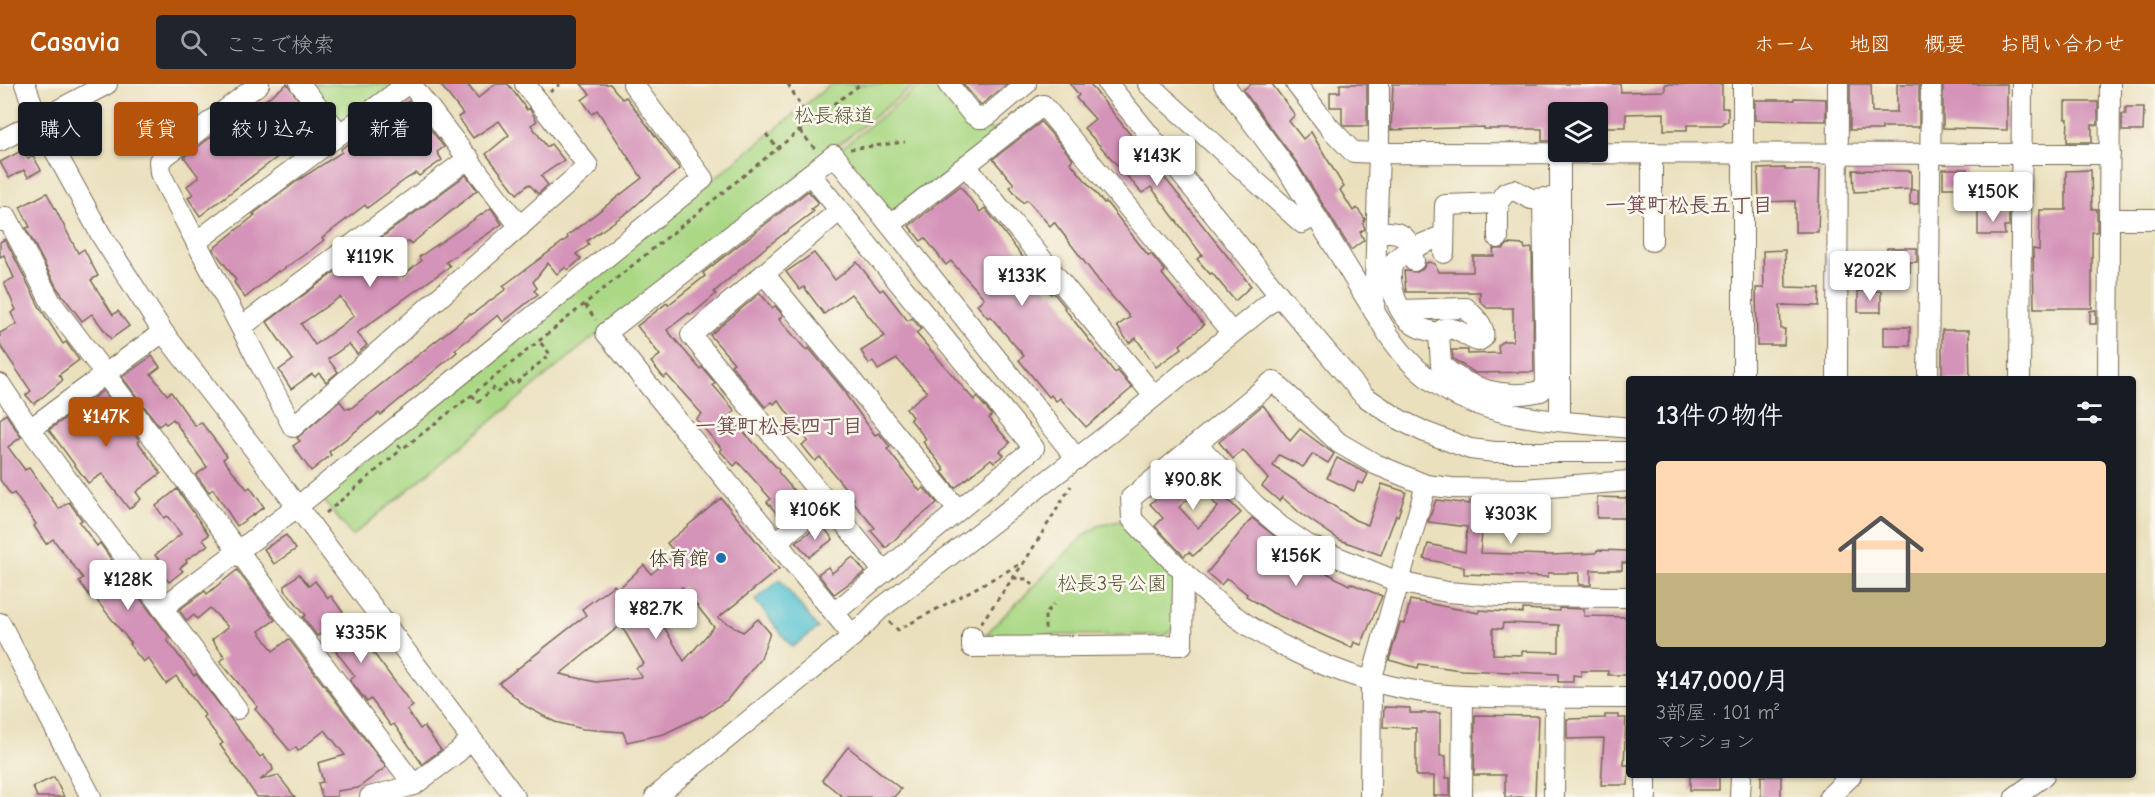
<!DOCTYPE html>
<html lang="ja">
<head>
<meta charset="utf-8">
<style>
  :root { --surface:#171b24; --page:#20242c; --text:#f1f3f6; --muted:#9ea1a6; --accent:#b45309 }
  body { margin:0; font-family:"Comic Neue","Klee One",sans-serif; background:var(--page); color:var(--text); height:100vh; display:flex; flex-direction:column; font-size:22px; white-space:nowrap }
  * { box-sizing:border-box; margin:0 }
  p { font-size:20px; color:var(--muted) }
  .icon { flex:none; width:33px; height:33px; fill:none; stroke:currentColor; stroke-width:2; stroke-linecap:round; stroke-linejoin:round }
  .map { position:relative; flex:1; overflow:hidden }
  .details { position:absolute; left:1626px; top:292px; width:510px; height:402px; display:flex; flex-direction:column; background:var(--surface); border-radius:6px; box-shadow:0 2px 4px #0004 }
  .details>* { flex:none }
  .hud { position:absolute; left:18px; top:18px; width:570px; height:54px; display:flex; gap:12px }
  .buttons { position:absolute; left:1548px; top:18px; display:grid; gap:12px }
  .buttons a { display:grid; place-items:center; width:60px; height:60px; border-radius:6px; background:var(--surface); box-shadow:0 2px 4px #0004; font-size:30px }
  .price { position:absolute; translate:-50% -51px; padding:0 14px; border-radius:6px; background:#fff; color:#222; font-size:20px; line-height:39px; filter:drop-shadow(0 2px 3px #0008) }
  .price::after { content:''; position:absolute; left:50%; top:36px; width:18px; height:14px; margin-left:-9px; background:inherit; clip-path:polygon(0 0,100% 0,50% 100%) }
  .price.selected { background:var(--accent); color:#fff }
  ul { padding:0; list-style:none }
  li { display:grid; align-content:center; gap:12px; height:318px; padding:0 30px }
  li span { display:grid; place-items:center; height:186px; border-radius:6px; color:#555 }
  li>.icon { margin-inline-start:auto }
  span .icon { width:108px; height:108px; fill:#fffc; stroke-width:1 }
  li b { font-size:26px }
  h2 { display:flex; justify-content:space-between; align-items:center; height:72px; padding:0 30px; font-size:26px }
  .pill { padding:0 21px; border-radius:6px; background:var(--surface); box-shadow:0 2px 4px #0004; font-size:21px; line-height:54px }
  .pill.selected { background:var(--accent); color:#fff }
  header { display:flex; align-items:center; gap:36px; box-sizing:border-box; height:84px; padding:0 30px; background:var(--accent); color:#fff }
  header strong { font-size:28px }
  nav { display:flex; gap:33px; margin-inline-start:auto; font-size:21px }
  .search { width:420px; height:54px; background:var(--page); display:flex; align-items:center; gap:15px; box-sizing:border-box; padding:0 21px; border-radius:6px; color:var(--muted); font-size:22px }
  .map>svg:first-child { display:block }
  .green { fill:#aad885; stroke:#728152; stroke-width:1.5 }
  .water { fill:#57c2d2; stroke:#497678; stroke-width:1.5 }
  .building { fill:#d493b8; fill-rule:evenodd }
  .lines { fill:none; stroke-linecap:round; stroke-linejoin:round }
  .minor-casing { stroke:#786a56; stroke-width:22 }
  .path { stroke:#786a56; stroke-width:3; stroke-dasharray:4.5 4.5; stroke-linecap:butt }
  .minor { stroke:#fff; stroke-width:20 }
  .poi-dot { fill:#1f6fb2; stroke:#fbf7ec; stroke-width:2 }
  .labels { text-anchor:middle; dominant-baseline:central; stroke-width:5; stroke-linejoin:round; paint-order:stroke }
  .park-label { font-size:20px; fill:#575638; stroke:#fbf7ec }
  .poi-label { font-size:20px; fill:#3b2a1e; stroke:#fbf7ec; text-anchor:end }
  .neighbourhood-label { font-size:21px; font-weight:bold; fill:#714f54; stroke:#fbf7ec }
</style>
</head>
<body>
<header>
<strong>Casavia</strong>
<div class="search"><svg class="icon" aria-label="search" viewBox="0 0 24 24"><circle cx="10" cy="10" r="6"/><path d="M15 15l6 6"/></svg>ここで検索</div>
<nav><a>ホーム</a><a>地図</a><a>概要</a><a>お問い合わせ</a></nav>
</header>
<div class="map">
<svg width="2155" height="713" viewBox="0 0 2155 713">
  <rect width="100%" height="100%" fill="#fbf7ec"/>
  <filter id="ink" filterUnits="userSpaceOnUse"><feTurbulence type="fractalNoise" baseFrequency=".0167" numOctaves="2"/><feDisplacementMap in="SourceGraphic" scale="12" xChannelSelector="R" yChannelSelector="G"/><feConvolveMatrix kernelMatrix="1 2 1 2 8 2 1 2 1" color-interpolation-filters="sRGB"/></filter>
  <filter id="wash" filterUnits="userSpaceOnUse"><feTurbulence type="fractalNoise" baseFrequency=".008" numOctaves="4" result="noise"/><feDisplacementMap in="SourceGraphic" scale="24" xChannelSelector="R" yChannelSelector="G"/><feGaussianBlur stdDeviation="1.35" result="paint"/><feColorMatrix in="noise" values="0 0 0 0 0 0 0 0 0 0 0 0 0 0 0 0 0 1.4 0 .05"/><feComposite in="paint" operator="in"/></filter>
  <g filter="url(#wash)">
    <rect width="100%" height="100%" fill="#eae0bd"/>
    <g class="green">
      <path d="M306 0H400L341 44Z"/>
      <path d="M831 0H916L597 250 352 452 321 413Z"/>
      <path d="M922 0H954L995 51 892 132 839 66Z"/>
      <path d="M1119 437 1128 440 1176 489V542L1166 551H985L1082 453 1098 442Z"/>
    </g>
    <path class="water" d="M780 496 818 544 792 563 755 516Z"/>
    <g id="blocks">
      <g class="building">
        <path d="M287 0 323 48 317 52 310 42 289 57 291 60 279 69 280 71 200 132 188 114 193 110 187 102 199 93 184 73 229 40 230 42Z"/>
        <path d="M440 0H467L478 14 495 0H508L527 26 529 24 537 37 531 41 547 63 551 60 564 76 541 92 548 101 538 110 529 100 517 110 486 70 509 51 499 37 473 54 458 33 463 30Z"/>
        <path d="M581 0H610L622 15 626 13 680 85 655 104 632 125 587 157 589 161 576 170 581 175 568 186 566 183 557 190 548 179 533 198 537 204 534 207 538 210 503 238 498 231 455 266 457 268 381 331 379 329 329 368 331 371 311 387 293 362 300 357 297 354 340 317 346 325 349 324 350 325 470 230 471 231 506 205 503 202 568 154 567 152 642 94 597 26 592 30 582 16 590 10Z"/>
        <path d="M963 0H1007L981 21Z"/>
        <path d="M1070 0H1090L1251 202 1235 217 1212 189 1210 190 1197 175 1202 171 1151 103 1142 109 1084 44 1095 35 1076 14 1079 11Z"/>
        <path d="M1251 0H1272L1295 31 1289 37 1303 55 1311 48 1344 103 1340 106 1353 127 1357 124 1365 135 1363 140 1365 145 1360 148 1364 156 1351 166 1297 79 1243 6Z"/>
        <path d="M1340 0H1367V42H1345L1342 39V23H1330V8H1340Z"/>
        <path d="M1393 0H1620L1621 8 1665 7V0H1722V24H1728V38H1723V41H1687V46H1664V29L1626 30V43H1604V28H1558V41H1556V57H1542V45H1484V43L1391 46Z"/>
        <path d="M1850 0H1871L1872 28H1897V0H1919V43H1882V46H1850Z"/>
        <path d="M1943 0H2007V46L1943 44Z"/>
        <path d="M1794 14 1826 15V37L1755 36V16H1794Z"/>
        <path d="M409 17 444 63 437 68 442 76 419 92 416 89 406 95 367 124 365 121 322 154 324 156 311 166 279 188 278 187 245 214 234 198 236 196 213 165 255 131 253 130 300 95 342 68 341 65Z"/>
        <path d="M2065 18H2098V41H2092V58H2067L2068 35H2065Z"/>
        <path d="M2126 23H2144L2143 47H2122V30H2126Z"/>
        <path d="M1041 38 1073 75 1070 78 1104 119 1106 118 1148 171 1151 170 1165 187 1162 190 1204 241 1180 261 1182 264 1156 283 1136 254 1129 259 1117 242 1130 233 1102 201 1054 138 1050 142 1027 116 1023 119 1010 103 1014 100 993 75Z"/>
        <path d="M23 66 28 75 33 72 41 86 28 93 24 86 9 94 0 78Z"/>
        <path d="M1785 84V86H1820L1818 148H1795V117L1759 118 1758 85Z"/>
        <rect x="1943" y="85" width="24" height="19"/>
        <path d="M1853 86 1911 87V105L1854 108Z"/>
        <path d="M2091 86 2092 125H2097V148H2092V224H2034L2033 165 2039 166 2040 126H2066V87Z"/>
        <path d="M466 91 477 106 411 160 409 157 388 173 403 192 421 177 419 173 491 124 502 140 446 178 450 182 357 249 367 261 357 270 349 260 328 275 338 288 326 298 319 289 315 293 312 290 291 305 279 286 293 276 267 238ZM340 213 354 232 315 261 301 240Z"/>
        <path d="M960 102 980 128 985 124 1051 210 1053 208 1065 223 1064 224 1115 289 1118 287 1132 304 1086 343 1060 314 1056 317 1051 311 1049 313 1019 276 1024 272 990 232 988 234 977 221 984 214 951 177 946 181 925 154 921 157 909 142Z"/>
        <rect x="1910" y="106" width="8" height="14"/>
        <path d="M808 107 819 119 811 125 814 127 765 164 714 208 716 210 691 231 689 229 667 246 700 285 702 283 715 299 713 301 735 327 729 332 779 386 778 388 800 414 779 432 767 418 771 415 738 378 734 382 720 367 722 365 696 335 702 330 667 291 664 294 651 278 660 271 637 242 667 219 668 221 705 192 703 189Z"/>
        <path d="M47 109 78 169 84 165 98 192 91 196 113 231 118 227 129 242 111 255 92 230 82 237 57 204 26 144 30 143 20 123Z"/>
        <path d="M1978 127 2009 128V143H2004L2005 151H1978Z"/>
        <path d="M5 155 40 224 63 260 66 258 79 276 59 291 63 296 34 320 26 311 31 307 0 261V249L17 240 11 229 16 226 4 199 14 194 4 171 0 173V158Z"/>
        <path d="M1508 160 1524 161 1525 165 1532 164 1534 288 1475 289 1453 275 1452 266H1468V270L1499 269 1498 262 1503 257H1513V224H1487L1480 217V208H1406L1404 187 1417 188 1423 185 1426 179 1430 178 1435 180 1438 188H1473V172H1494L1493 165H1503Z"/>
        <path d="M1887 164H1917V178H1910V188H1886Z"/>
        <path d="M1785 166 1786 203 1820 204 1819 222 1780 221 1781 245H1785L1784 261H1757L1756 204H1764L1763 167Z"/>
        <path d="M814 169 835 196 857 178 880 207 883 205 908 237 912 234 921 245 916 249 974 316 977 313 992 331 989 334 1010 359 1000 367 1004 371 994 378 991 375 955 404 942 388 945 386 923 358 926 355 910 335 912 333 906 325 927 308 897 275 878 286 873 277 869 280 861 267 885 252 851 210 824 230 804 203 800 206 786 188Z"/>
        <rect x="1858" y="207" width="23" height="21"/>
        <path d="M760 209 772 224 775 222 783 231 779 235 806 266 809 264 847 310 846 311 875 351 879 349 890 363 887 365 920 407 924 404 937 419 910 441 886 464 871 447 875 444 852 417 854 415 820 373 815 377 802 361 808 357 778 316 774 320 772 318 765 323 731 281 734 279 710 251Z"/>
        <path d="M2096 226V240H2090V227Z"/>
        <rect x="1884" y="243" width="26" height="19"/>
        <path d="M1942 246H1969L1970 296H1942Z"/>
        <path d="M152 272 160 283 151 290 167 311 171 308 195 342 201 338 227 372 223 375 247 405 250 403 264 423 237 442 213 405 209 408 196 391 207 383 173 335 166 340 164 338 159 342 122 293Z"/>
        <path d="M103 307 140 357 138 358 161 389 136 408 141 415 129 425 102 390 88 399 49 346Z"/>
        <path d="M1263 321 1290 357 1300 345 1334 370 1328 379 1313 370 1303 383 1279 371 1273 382 1355 436 1368 441 1382 400 1406 408 1398 432 1396 431 1381 471 1340 456 1300 429 1282 413 1279 417 1262 402 1268 395 1243 366 1233 375 1219 358Z"/>
        <path d="M6 330 21 353 8 363 25 386 29 384 59 425 69 418 82 436 79 438 97 462 100 459 113 478 109 481 127 505 131 502 170 554 167 556 194 592 196 590 260 673 263 671 272 682 273 686 260 696 278 691 295 713H257L220 661 223 659 203 633 205 631 176 592 166 600 148 574 143 578 129 560 131 559 94 513 92 515 79 497 83 494 53 455 46 460 34 442 36 440 14 409 11 411 0 396V335Z"/>
        <path d="M1337 374 1368 390 1363 400 1358 398 1354 407 1327 394Z"/>
        <path d="M1197 377 1218 401 1215 403 1241 429 1193 472 1189 468 1184 472 1155 442 1163 434 1150 420ZM1201 404 1218 423 1198 444 1179 423Z"/>
        <path d="M177 405 209 451 203 455 208 461 186 476 187 478 180 484 183 487 169 498 161 489 166 485 155 471 181 450 167 432 164 434 156 422Z"/>
        <path d="M1597 413 1627 414V434H1597Z"/>
        <path d="M721 414 779 485 718 534 743 548 758 535 770 549 761 574 727 616 702 633 701 632 664 650 627 658 623 648 583 645 555 638 525 622 499 599 586 531 582 525 614 501 618 505 644 481 651 490 676 470 667 459ZM682 503 714 543 684 577 657 531ZM621 541 644 580 636 584 642 593 596 598 560 590Z"/>
        <path d="M1436 416 1470 420V417L1493 420V424L1544 423V445H1513V442L1483 439 1480 469 1552 471 1596 469 1597 466 1628 467V479H1622V486H1591V501H1579V489H1548V493L1464 490V483L1424 475 1428 460 1465 468 1467 443 1428 438Z"/>
        <path d="M1252 434 1278 455 1275 458 1314 482 1349 501 1350 499 1382 512 1361 561 1354 558 1352 564 1273 529 1246 512 1247 510 1227 494 1221 501 1207 489Z"/>
        <path d="M821 440 833 455 809 473 796 458Z"/>
        <path d="M286 451 296 465 274 480 264 465Z"/>
        <path d="M853 473 865 488 834 510 818 490 828 483 832 489Z"/>
        <path d="M237 486 275 536 259 547 273 567 289 555 386 683 358 704 337 707V713H322L318 699 323 698 318 679 345 671 325 646 298 667 296 663 290 667 255 625 258 623 220 577 225 573 212 556 228 543 210 524 197 535 194 531 187 537 179 526 205 507 207 510Z"/>
        <path d="M299 490 309 502 315 497 328 514 331 512 413 622 407 626 420 645 424 642 441 666 422 680 394 640 391 642 371 615 367 618 350 596 355 592 322 549 317 552 303 533 306 531 285 506V501Z"/>
        <path d="M1410 516 1479 529V526L1523 529V525L1559 527V524L1584 525V532L1629 533 1628 591H1608V587H1581V592L1573 591V598H1558V590L1461 586 1419 580 1418 584 1389 576 1400 539 1405 540ZM1503 539 1559 541V568L1522 567V571L1493 570V544L1502 545Z"/>
        <path d="M1384 623 1410 624V629H1440V672H1446V694H1450V712H1434V692H1416V644L1383 643Z"/>
        <path d="M1475 631 1538 632 1535 713H1505V691H1474Z"/>
        <path d="M1605 631H1619V634H1626L1624 681H1629L1628 701H1601L1604 654 1567 655V635L1605 634Z"/>
        <path d="M848 663 901 705 894 713H843L822 696Z"/>
        <rect x="1690" y="692" width="29" height="14"/>
        <rect x="1761" y="692" width="20" height="21"/>
        <path d="M54 693 64 713H37L33 703Z"/>
      </g>
    </g>
  </g>
  <g filter="url(#ink)">
    <use href="#blocks" fill-opacity="0" stroke="#786a56" stroke-width="1.5"/>
    <g class="lines">
      <g class="minor-casing">
        <g id="minor">
          <path d="M25 0 38 36 101 151 163 248 257 369 515 713"/>
          <path d="M259 0 159 77 160 89 293 343 588 82 525 0"/>
          <path d="M300 0 340 50"/>
          <path d="M411 0 520 143"/>
          <path d="M948 0 972 30 979 34H984L991 29 1026 0"/>
          <path d="M1108 0 1279 211 1364 312 1400 336 1425 348 1470 365 1495 368H1629"/>
          <path d="M1148 0 1302 139 1315 132"/>
          <path d="M1224 0 1287 85 1388 250C1401 269 1415 286 1435 299 1489 337 1566 337 1629 344"/>
          <path d="M1296 0 1330 44 1353 68 1379 69V0"/>
          <path d="M0 57 107 0"/>
          <path d="M1652 69V157"/>
          <path d="M966 82 1154 312"/>
          <path d="M810 90 834 71 1077 375"/>
          <path d="M1498 119V154"/>
          <path d="M839 127 691 251 884 488"/>
          <path d="M2110 135H2155"/>
          <path d="M0 137 7 133 51 218 414 701"/>
          <path d="M890 141 1043 21 1232 249"/>
          <path d="M1377 148C1403 147 1408 150 1414 177"/>
          <path d="M196 158 407 0"/>
          <path d="M1444 169 1445 121 1498 119 1505 109 1514 106 1531 115 1555 114"/>
          <path d="M765 191 958 426"/>
          <path d="M1401 226 1466 224C1474 233 1486 241 1483 254L1478 257C1465 253 1458 242 1443 245L1439 250 1441 281C1468 305 1505 316 1541 307L1546 300 1543 114"/>
          <path d="M1374 228 1379 69 2110 70"/>
          <path d="M241 243 469 74"/>
          <path d="M1439 250C1428 246 1417 245 1409 237 1397 227 1384 190 1395 177 1406 164 1429 158 1444 151"/>
          <path d="M1743 296V0"/>
          <path d="M1837 296 1838 0"/>
          <path d="M1928 296 1931 0"/>
          <path d="M2020 296 2022 0"/>
          <path d="M2108 296 2110 0"/>
          <path d="M0 300 30 345 237 625"/>
          <path d="M1560 337V70"/>
          <path d="M30 345 163 248"/>
          <path d="M1197 360 1255 421 1280 442 1308 461 1398 498 1447 508 1499 512 1629 513"/>
          <path d="M1629 397 1523 405 1452 404 1426 401 1375 380 1339 359 1273 297 1131 414 1132 435C1167 472 1203 511 1246 540 1309 582 1389 609 1464 612 1519 615 1574 613 1629 614"/>
          <path d="M776 458 826 418"/>
          <path d="M162 524 297 423 703 95 633 0"/>
          <path d="M834 529 1034 364 810 90 606 249 853 552"/>
          <path d="M0 539 91 713"/>
          <path d="M972 552V563L1182 561 1183 489"/>
          <path d="M1646 692V713"/>
          <path d="M370 713 414 701 458 668 471 655"/>
          <path d="M655 713 853 552 880 525 1111 348 1279 211"/>
          <path d="M1370 713 1371 597 1426 401"/>
          <path d="M1462 713 1463 612"/>
          <path d="M1554 713 1555 613"/>
          <path d="M1740 713 1741 692"/>
          <path d="M1829 713 1851 692"/>
          <path d="M2015 713 2044 692"/>
        </g>
      </g>
      <g class="path">
        <path d="M788 0 810 38"/>
        <path d="M550 8 560 0"/>
        <path d="M800 47 815 65"/>
        <path d="M766 50 778 65"/>
        <path d="M850 65 905 58"/>
        <path d="M585 221 596 236"/>
        <path d="M472 311 478 318 495 303 498 308 510 297 514 301 550 270 539 257"/>
        <path d="M398 361 402 365 472 311 810 38 861 0"/>
        <path d="M326 429 402 365"/>
        <path d="M1013 494 1027 495 1036 504"/>
        <path d="M889 538 898 546 1024 478"/>
        <path d="M981 539 1025 477 1071 402"/>
        <path d="M1045 545V530L1054 520"/>
      </g>
      <use href="#minor" class="minor"/>
    </g>
  </g>
  <circle class="poi-dot" cx="721" cy="474" r="6"/>
  <g class="labels">
    <g class="park-label">
      <text x="834" y="31">松長緑道</text>
      <text x="1112" y="499">松長3号公園</text>
    </g>
    <g class="poi-label">
      <text x="709" y="474">体育館</text>
    </g>
    <g class="neighbourhood-label">
      <text x="1689" y="121">一箕町松長五丁目</text>
      <text x="779" y="342">一箕町松長四丁目</text>
    </g>
  </g>
</svg>
<div class="buttons">
<a><svg class="icon" aria-label="layers" viewBox="0 0 24 24"><path d="M12 4l9 5-9 5-9-5zM3 14l9 5 9-5"/></svg></a>
</div>
<b class="price" style="left:1157px;top:103px">¥143K</b>
<b class="price" style="left:1993px;top:139px">¥150K</b>
<b class="price" style="left:370px;top:204px">¥119K</b>
<b class="price" style="left:1870px;top:218px">¥202K</b>
<b class="price" style="left:1022px;top:223px">¥133K</b>
<b class="price selected" style="left:106px;top:364px">¥147K</b>
<b class="price" style="left:1193px;top:427px">¥90.8K</b>
<b class="price" style="left:815px;top:457px">¥106K</b>
<b class="price" style="left:1511px;top:461px">¥303K</b>
<b class="price" style="left:1296px;top:503px">¥156K</b>
<b class="price" style="left:128px;top:527px">¥128K</b>
<b class="price" style="left:656px;top:556px">¥82.7K</b>
<b class="price" style="left:361px;top:580px">¥335K</b>
<div class="hud">
<a class="pill">購入</a>
<a class="pill selected">賃貸</a>
<a class="pill">絞り込み</a>
<a class="pill">新着</a>
</div>
<section class="details">
<h2>13件の物件<svg class="icon" aria-label="filters" viewBox="0 0 24 24"><path d="M4 7h16M4 17h16"/><circle cx="9" cy="7" r="2"/><circle cx="15" cy="17" r="2"/></svg></h2>
<ul>
<li><span style="background:linear-gradient(#ffd9b3 60%,#c2b280 0)"><svg class="icon" aria-label="home" viewBox="0 0 24 24"><path d="M3 11l9-7 9 7M6 9v11h12V9"/></svg></span><div><b>¥147,000/月</b><p>3部屋 · 101 m²</p><p>マンション</p></div></li>
</ul>
</section>
</div>
</body>
</html>
